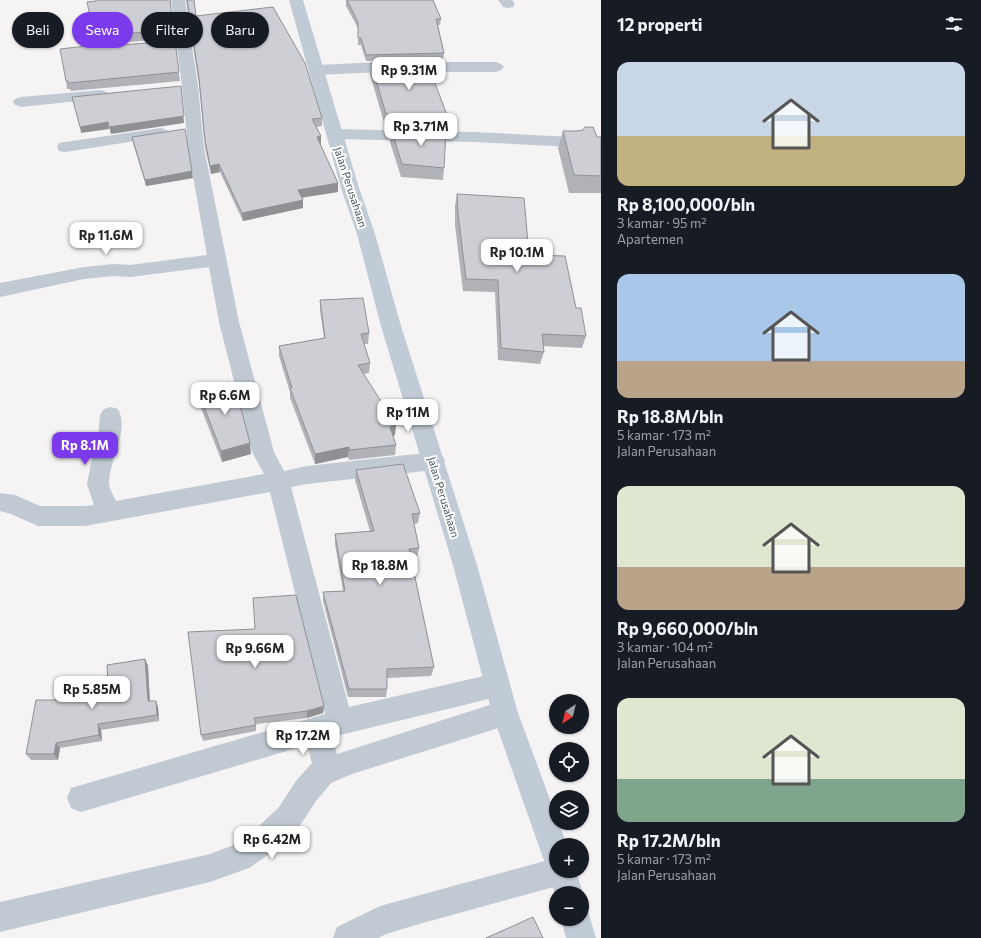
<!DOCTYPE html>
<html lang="id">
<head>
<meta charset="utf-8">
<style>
  :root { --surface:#171b24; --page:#20242c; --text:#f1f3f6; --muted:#9ea1a6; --accent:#7c3aed }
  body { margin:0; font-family:Commissioner,sans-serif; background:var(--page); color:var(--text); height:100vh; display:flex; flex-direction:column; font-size:15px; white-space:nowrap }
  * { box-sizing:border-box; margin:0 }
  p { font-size:13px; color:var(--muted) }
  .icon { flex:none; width:22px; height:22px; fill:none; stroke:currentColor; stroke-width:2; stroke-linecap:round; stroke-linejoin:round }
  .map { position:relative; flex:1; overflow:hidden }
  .panel { display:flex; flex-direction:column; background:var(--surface); width:380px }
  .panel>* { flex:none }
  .hud { position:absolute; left:12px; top:12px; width:380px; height:36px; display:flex; gap:8px }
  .needle { width:26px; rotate:215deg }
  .buttons { position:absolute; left:549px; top:694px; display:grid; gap:8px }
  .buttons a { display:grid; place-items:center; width:40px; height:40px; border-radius:50%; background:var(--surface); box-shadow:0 1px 3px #0004; font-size:20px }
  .price { position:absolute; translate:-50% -34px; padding:0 9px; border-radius:8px; background:#fff; color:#222; font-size:13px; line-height:26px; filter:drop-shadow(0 1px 2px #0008) }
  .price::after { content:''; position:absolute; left:50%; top:24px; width:12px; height:9px; margin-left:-6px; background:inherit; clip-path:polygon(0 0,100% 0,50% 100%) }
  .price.active { background:var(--accent); color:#fff }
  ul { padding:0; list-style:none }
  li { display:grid; align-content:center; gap:8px; height:212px; padding:0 16px }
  li span { display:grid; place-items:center; height:124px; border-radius:12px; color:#555 }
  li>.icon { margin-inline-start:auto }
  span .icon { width:72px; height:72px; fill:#fffc; stroke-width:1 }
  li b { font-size:17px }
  h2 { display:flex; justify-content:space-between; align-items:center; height:48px; padding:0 16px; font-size:17px }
  .tag { padding:0 14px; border-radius:18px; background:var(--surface); box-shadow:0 1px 3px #0004; font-size:14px; line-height:36px }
  .tag.active { background:var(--accent); color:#fff }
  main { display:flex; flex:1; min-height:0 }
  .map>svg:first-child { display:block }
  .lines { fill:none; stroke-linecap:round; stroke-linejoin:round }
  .minor { fill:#c1cad2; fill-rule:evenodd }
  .secondary { fill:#c1cbd6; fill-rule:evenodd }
  .wall { fill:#b0b2b7 }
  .shaded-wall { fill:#909195 }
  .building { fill:#cdcfd5; stroke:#909195 }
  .labels { text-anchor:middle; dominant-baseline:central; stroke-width:4; stroke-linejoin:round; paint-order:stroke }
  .street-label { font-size:11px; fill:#4a5661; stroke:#fff }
</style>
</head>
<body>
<main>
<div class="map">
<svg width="601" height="938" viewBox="0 0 601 938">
  <rect width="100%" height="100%" fill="#f5f3f3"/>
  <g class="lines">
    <g class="minor">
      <path d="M171 0H185L198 86 204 148 239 322 274 452 284 471 307 466 434 452 442 455 445 461 442 467 434 470 307 484 291 487 349 707 497 673 506 676 510 685 506 694 497 697 332 737 337 754 505 700 514 704 518 713 514 722 505 726 352 774 331 783 316 801 299 827 274 851 249 868 210 882 0 932V902L210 854 231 846 254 831 279 807 296 781 312 763 307 745 81 812 71 808 67 798 71 788 325 714 270 492 85 526H38L11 514 0 511V493L15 495 40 506H85L94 505 87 484 91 463 98 440 100 415 104 409 111 407 118 409C130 431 109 460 109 483 109 489 114 496 116 501L264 474 252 452 219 322 209 267 130 277 114 276 84 279 0 297V283L84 267 114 264 130 265 207 255 188 148 182 86Z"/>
      <path d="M498 0H512L515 4 513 7 508 8 503 7Z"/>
      <path d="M381 62H496L501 64 504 67 501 70 496 72H381L317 75 312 73 309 70 312 67 317 65Z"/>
      <path d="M101 90 107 92 109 95 107 98 21 107 15 105 13 102 15 99 21 97Z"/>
      <path d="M161 128 167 130 169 133 167 136 65 152 59 151 57 147 59 143 65 142Z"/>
      <path d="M334 129 473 132 572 137 578 138 580 142 578 146 572 147 473 142 334 139 328 137 326 134 328 131Z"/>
      <path d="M556 858V871H575L571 881 561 885 419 924 386 934 378 938H333L337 927 380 906Z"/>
    </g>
    <g class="secondary">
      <path d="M289 0H303L359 188 375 234 401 326 477 565 518 713 556 816V823H559L567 845H556V871H576L583 893 582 895V893H556V899L548 871 549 867 546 865 542 855 492 713 453 565 381 326 357 234 341 188Z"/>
      <path d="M582 907 587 908 596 938H566L561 919H582Z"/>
    </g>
  </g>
  <g class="wall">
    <path d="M170 0 174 38 108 44 102 45 107 46 175 41 180 81 71 91 70 89H67L66 81 87 46 82 23 91 21Z"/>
    <path d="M186 0H194L196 16 322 118V126L316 127 321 136 320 144 338 183V192L301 198 303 208 243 221 220 172 211 174 205 148 199 85Z"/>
    <path d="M346 0H433L441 19 440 25H438L444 53 443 59 366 61 361 45H358V28L346 6Z"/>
    <path d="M371 63 447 119 445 130 388 129V125L385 126 370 74Z"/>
    <path d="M391 129 444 168 443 180 401 177 390 142Z"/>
    <path d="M563 131H577L597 137H601V193H569L558 148Z"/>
    <path d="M132 137 193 178 146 186 133 143Z"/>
    <path d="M457 194 529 255 576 308 586 336 582 348 543 346 544 352 540 364 498 360 495 292 463 291 455 225V206Z"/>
    <path d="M320 300 369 333 368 344H364L370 363 369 373 364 374 395 435 393 436 396 445 395 455 349 460 348 457 315 464 290 398V392L279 356V346L324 338 320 310Z"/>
    <path d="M198 391 251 454 222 462 199 403Z"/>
    <path d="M356 470 420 513 418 523 414 524 419 548 417 558 411 559 434 667 431 676 387 678V689L386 697H348L323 601V592L343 591 335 544V534L370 531 355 480Z"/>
    <path d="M188 632 324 706 323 713 307 718 256 724V731L203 741 201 735Z"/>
    <path d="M145 659 148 666 150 701H156L158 707 159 721 101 730 102 741 60 748 58 760H31L26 754 109 700Z"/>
  </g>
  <g class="shaded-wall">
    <path d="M106 35 108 44 103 45 100 48 98 40 101 36Z"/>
    <path d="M181 86 184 123 111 134 109 127Z"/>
    <path d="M108 122 109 129 81 133 80 127Z"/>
    <path d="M321 136V144L317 145V137Z"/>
    <path d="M219 164 220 172 211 174 210 166Z"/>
    <path d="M192 171 193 178 146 186 145 180Z"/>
    <path d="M338 183V192L298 198V190Z"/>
    <path d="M303 200V208L243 221 242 213Z"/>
    <path d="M396 425 395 435 389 437 390 427Z"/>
    <path d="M250 443 251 454 222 462 221 451Z"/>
    <path d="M349 447 348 457 315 464V454Z"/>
    <path d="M145 659 148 666 150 707 148 701Z"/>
    <path d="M156 701 158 707 159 721 157 715Z"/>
    <path d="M324 706 323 713 307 718V711Z"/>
    <path d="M98 724 101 730 102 741 99 735Z"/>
    <path d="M56 743 60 748 58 760 54 754Z"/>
  </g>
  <g class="building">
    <path d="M96 0H170L173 30 106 35 101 36 98 40 100 45 107 46 175 41 179 72 69 83 68 81H66L60 49 87 46 82 23 91 21 87 2 96 1Z"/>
    <path d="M187 0H194L196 16 273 7 305 63 322 118 312 119 321 136 317 137 338 183 298 190 303 200 242 213 219 164 210 166 205 140 199 78Z"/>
    <path d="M347 0H433L441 19H436L444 53 366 55 361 38H358V22Z"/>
    <path d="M427 62 447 115V119L389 117V114H386L371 63Z"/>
    <path d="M181 86 184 116 109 127 108 122 80 127 72 97Z"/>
    <path d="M585 127H593L597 137H601V176L574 175 563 131H577L583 130Z"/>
    <path d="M185 129 192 171 145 180 132 137Z"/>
    <path d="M391 129 446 130 444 168 402 164Z"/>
    <path d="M457 194 524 198 529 255 565 256 576 308H581L586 336 542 334 544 352 501 348 498 280 466 279 458 213Z"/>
    <path d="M363 298 369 333 361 334 370 363 358 365 396 425 390 427 396 445 349 450V447L315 454 290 388H292L279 346 325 338 320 300Z"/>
    <path d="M229 382 242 412 250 443 221 451 198 391Z"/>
    <path d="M403 464 420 513 412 514 419 548 409 549 434 667 387 669V689H349L323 592 345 591 335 534 374 531 356 470Z"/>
    <path d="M296 595 324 706 307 711 254 718 256 725 201 735 188 632 255 629 253 598Z"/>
    <path d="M145 659 148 701H156L157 715 98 724 99 735 56 743 54 754H26L36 700H109L107 665Z"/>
    <path d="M533 917 543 938H486Z"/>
  </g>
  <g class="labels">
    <g class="street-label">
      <text transform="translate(351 187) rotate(72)">Jalan Perusahaan</text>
      <text transform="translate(444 497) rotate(73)">Jalan Perusahaan</text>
    </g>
  </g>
</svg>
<div class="buttons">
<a><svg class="needle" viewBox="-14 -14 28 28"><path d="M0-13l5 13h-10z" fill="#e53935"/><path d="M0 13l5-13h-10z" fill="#9ea1a6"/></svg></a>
<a><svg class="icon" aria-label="locate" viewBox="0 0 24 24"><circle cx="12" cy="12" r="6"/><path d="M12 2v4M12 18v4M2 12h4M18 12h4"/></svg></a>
<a><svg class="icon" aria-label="layers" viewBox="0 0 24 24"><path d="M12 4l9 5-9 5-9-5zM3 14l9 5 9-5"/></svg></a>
<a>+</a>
<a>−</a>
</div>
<b class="price" style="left:409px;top:91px">Rp 9.31M</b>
<b class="price" style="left:421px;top:147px">Rp 3.71M</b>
<b class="price" style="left:106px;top:256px">Rp 11.6M</b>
<b class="price" style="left:517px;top:273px">Rp 10.1M</b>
<b class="price" style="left:225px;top:416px">Rp 6.6M</b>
<b class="price" style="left:408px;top:433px">Rp 11M</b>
<b class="price active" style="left:85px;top:466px">Rp 8.1M</b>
<b class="price" style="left:380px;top:586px">Rp 18.8M</b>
<b class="price" style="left:255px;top:669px">Rp 9.66M</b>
<b class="price" style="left:92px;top:710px">Rp 5.85M</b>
<b class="price" style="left:303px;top:756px">Rp 17.2M</b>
<b class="price" style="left:272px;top:860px">Rp 6.42M</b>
<div class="hud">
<a class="tag">Beli</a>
<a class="tag active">Sewa</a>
<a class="tag">Filter</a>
<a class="tag">Baru</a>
</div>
</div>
<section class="panel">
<h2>12 properti<svg class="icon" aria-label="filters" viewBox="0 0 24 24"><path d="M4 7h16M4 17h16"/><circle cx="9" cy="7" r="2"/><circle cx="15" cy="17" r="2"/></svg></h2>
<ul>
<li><span style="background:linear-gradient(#c9d6e8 60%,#c2b280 0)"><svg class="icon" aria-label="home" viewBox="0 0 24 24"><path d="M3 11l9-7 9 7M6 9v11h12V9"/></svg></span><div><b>Rp 8,100,000/bln</b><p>3 kamar · 95 m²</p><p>Apartemen</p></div></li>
<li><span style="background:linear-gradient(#a9c7e8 70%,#b9a48a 0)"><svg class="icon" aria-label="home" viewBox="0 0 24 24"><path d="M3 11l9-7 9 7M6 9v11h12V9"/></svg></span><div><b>Rp 18.8M/bln</b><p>5 kamar · 173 m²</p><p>Jalan Perusahaan</p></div></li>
<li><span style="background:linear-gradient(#dfe7d0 65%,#b9a48a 0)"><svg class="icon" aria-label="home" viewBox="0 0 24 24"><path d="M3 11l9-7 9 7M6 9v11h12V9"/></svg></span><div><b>Rp 9,660,000/bln</b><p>3 kamar · 104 m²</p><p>Jalan Perusahaan</p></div></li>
<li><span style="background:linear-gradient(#dfe7d0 65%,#7fa58c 0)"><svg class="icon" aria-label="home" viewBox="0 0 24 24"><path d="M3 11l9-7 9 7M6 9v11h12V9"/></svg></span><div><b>Rp 17.2M/bln</b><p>5 kamar · 173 m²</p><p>Jalan Perusahaan</p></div></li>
</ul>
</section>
</main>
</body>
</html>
